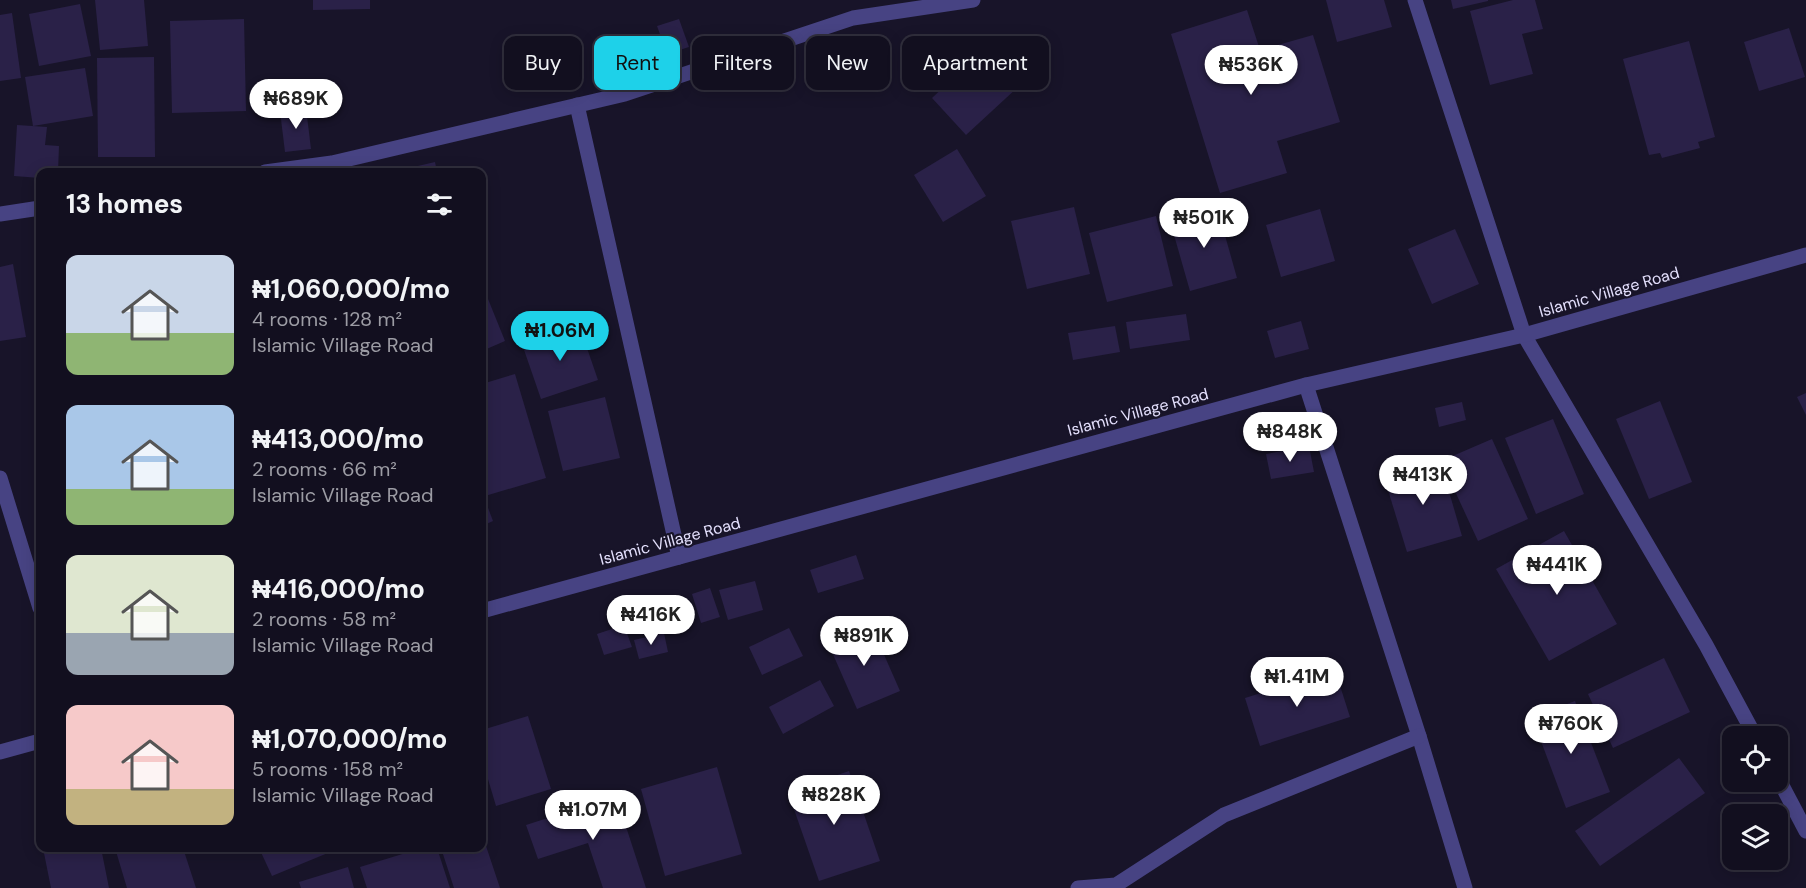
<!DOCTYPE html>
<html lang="en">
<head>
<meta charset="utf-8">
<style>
  :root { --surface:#120f1f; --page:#1b1828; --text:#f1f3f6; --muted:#9c9ca4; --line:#312f3d; --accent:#1ed1e9 }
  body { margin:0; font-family:"DM Sans",sans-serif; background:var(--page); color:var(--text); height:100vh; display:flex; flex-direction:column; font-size:22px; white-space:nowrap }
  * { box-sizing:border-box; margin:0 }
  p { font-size:20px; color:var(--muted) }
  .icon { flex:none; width:33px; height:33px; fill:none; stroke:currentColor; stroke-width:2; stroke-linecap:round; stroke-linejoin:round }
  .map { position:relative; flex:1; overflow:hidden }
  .details { position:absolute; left:36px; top:168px; width:450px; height:684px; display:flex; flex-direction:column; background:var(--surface); border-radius:12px; box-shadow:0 3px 15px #0003,0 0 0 2px var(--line) }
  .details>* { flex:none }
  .guide { position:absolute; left:504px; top:36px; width:570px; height:54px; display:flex; gap:12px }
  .controls { position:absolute; left:1722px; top:726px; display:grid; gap:12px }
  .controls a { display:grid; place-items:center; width:66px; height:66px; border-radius:12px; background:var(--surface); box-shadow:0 3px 15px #0003,0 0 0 2px var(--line); font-size:30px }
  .price { position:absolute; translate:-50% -51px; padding:0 14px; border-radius:21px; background:#fff; color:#222; font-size:20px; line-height:39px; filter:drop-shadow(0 2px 3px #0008) }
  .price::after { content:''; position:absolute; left:50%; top:36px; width:18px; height:14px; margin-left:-9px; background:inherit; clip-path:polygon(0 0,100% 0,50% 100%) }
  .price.selected { background:var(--accent); color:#111 }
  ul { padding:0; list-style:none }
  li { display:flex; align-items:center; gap:18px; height:150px; padding:0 30px }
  li span { display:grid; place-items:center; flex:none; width:168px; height:120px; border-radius:12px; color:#555 }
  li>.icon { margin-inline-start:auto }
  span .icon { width:72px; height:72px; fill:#fffc; stroke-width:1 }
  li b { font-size:26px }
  h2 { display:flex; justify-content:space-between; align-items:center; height:72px; padding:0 30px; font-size:26px }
  .tag { padding:0 21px; border-radius:12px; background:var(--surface); box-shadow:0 3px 15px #0003,0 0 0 2px var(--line); font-size:21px; line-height:54px }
  .tag.selected { background:var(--accent); color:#111 }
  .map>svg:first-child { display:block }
  .building { fill:#2a2148 }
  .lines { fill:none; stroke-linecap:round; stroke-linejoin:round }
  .minor { stroke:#474383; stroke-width:15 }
  .labels { text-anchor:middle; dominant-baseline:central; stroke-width:4.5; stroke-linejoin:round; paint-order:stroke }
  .street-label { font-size:16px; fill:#e3dffc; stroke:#181429 }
</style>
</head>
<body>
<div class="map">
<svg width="1806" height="888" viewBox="0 0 1806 888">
  <rect width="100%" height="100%" fill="#181429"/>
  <g class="building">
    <path d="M95 0H144L148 46 100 50Z"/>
    <path d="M313 0H370V9L313 10Z"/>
    <path d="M1326 0H1384L1392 27 1337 42Z"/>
    <path d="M1451 0H1488V1L1453 9Z"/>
    <path d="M1513 0H1535L1543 29 1522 34 1533 74 1490 85 1470 11Z"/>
    <path d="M80 4 91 56 39 66 29 14Z"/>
    <path d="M1247 10 1260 50 1313 35 1340 122 1277 141 1287 173 1220 193 1171 34Z"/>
    <path d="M12 13 21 78 0 81V15Z"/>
    <path d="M244 19 246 111 172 113 170 21Z"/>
    <path d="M679 19 689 47 667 54 657 26Z"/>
    <path d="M1789 28 1805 77 1759 91 1744 42Z"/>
    <path d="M1689 41 1715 137 1698 142 1700 148 1662 158 1660 153 1649 155 1623 59Z"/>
    <path d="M984 49 1019 86 966 135 932 98Z"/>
    <path d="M154 57 155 157H98L97 58Z"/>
    <path d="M85 68 93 116 33 126 25 77Z"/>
    <path d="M306 108 311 149 285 152 280 111Z"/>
    <path d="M17 125 47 127 45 145 59 146 58 172H40V178L14 176Z"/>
    <path d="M957 149 986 196 943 222 914 175Z"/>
    <path d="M435 162 437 172H392Z"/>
    <path d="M1074 207 1090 274 1027 289 1011 221Z"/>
    <path d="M1217 207 1237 278 1190 291 1170 221Z"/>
    <path d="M1320 209 1335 261 1281 277 1266 225Z"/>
    <path d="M1156 216 1173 286 1107 302 1089 233Z"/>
    <path d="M1455 229 1479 284 1432 304 1408 249Z"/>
    <path d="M13 264 26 337 0 341V267Z"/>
    <path d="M486 294 505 341 482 351V296Z"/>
    <path d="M1186 314 1190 340 1130 349 1126 322Z"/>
    <path d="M1301 321 1309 349 1275 358 1267 331Z"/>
    <path d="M579 325 598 380 541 399 522 344Z"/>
    <path d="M1115 326 1120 352 1073 360 1068 333Z"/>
    <path d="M515 374 546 478 485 496 482 484V384Z"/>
    <path d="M1806 393V415L1797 397Z"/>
    <path d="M605 397 620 458 563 471 548 411Z"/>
    <path d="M1660 401 1692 482 1649 499 1616 419Z"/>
    <path d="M1462 402 1466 420 1439 427 1435 408Z"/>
    <path d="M1553 419 1584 494 1536 514 1505 438Z"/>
    <path d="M1492 439 1528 519 1478 541 1441 461Z"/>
    <path d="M1309 446 1314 472 1271 479 1266 454Z"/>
    <path d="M1440 461 1462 536 1407 552 1384 477Z"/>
    <path d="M482 492 493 521 482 526Z"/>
    <path d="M1564 531 1617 624 1549 661 1496 569Z"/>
    <path d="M856 555 864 579 818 593 810 570Z"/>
    <path d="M755 581 763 610 728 620 719 590Z"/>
    <path d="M710 588 720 617 701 623 692 594Z"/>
    <path d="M624 625 632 647 604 655 597 634Z"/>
    <path d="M871 625 900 691 857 709 828 643Z"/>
    <path d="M789 628 803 656 762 675 749 647Z"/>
    <path d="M664 633 668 652 639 659 634 640Z"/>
    <path d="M1664 658 1690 712 1613 748 1588 694Z"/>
    <path d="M1335 670 1350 717 1260 746 1245 698Z"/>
    <path d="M820 680 834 706 783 734 769 707Z"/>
    <path d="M1575 701 1610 792 1566 808 1532 717Z"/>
    <path d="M528 716 551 789 496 806 482 759V730Z"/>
    <path d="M1679 758 1705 793 1600 866 1575 831Z"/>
    <path d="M717 767 742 854 665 876 641 789Z"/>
    <path d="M849 771 880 861 819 881 788 792Z"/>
    <path d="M616 796 646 888H603L588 843 538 859 526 825Z"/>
    <path d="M482 834 500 888H454L441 848H482Z"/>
    <path d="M43 848H101L109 888H51Z"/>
    <path d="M115 848H183L196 888H127Z"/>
    <path d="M259 848H340L272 876Z"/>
    <path d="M422 848H437L450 888H367L360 867Z"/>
    <path d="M348 867 354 888H301L299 882Z"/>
  </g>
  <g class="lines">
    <g class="minor">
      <path d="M1415 0 1524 335 1706 645 1755 736"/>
      <path d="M577 105 679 557"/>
      <path d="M265 172 332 163 625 94 853 18 973 0"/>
      <path d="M0 214 40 208"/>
      <path d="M1306 385 1419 736 1465 888"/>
      <path d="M0 478 40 608"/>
      <path d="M482 611 1306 385 1524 335 1806 255"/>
      <path d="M0 752 40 741"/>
      <path d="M1778 778 1806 831"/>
      <path d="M1078 888 1116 885 1224 815 1419 736"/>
    </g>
  </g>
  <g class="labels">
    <g class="street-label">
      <text transform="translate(1609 292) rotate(-16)">Islamic Village Road</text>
      <text transform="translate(1138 412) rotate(-15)">Islamic Village Road</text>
      <text transform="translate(670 541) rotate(-15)">Islamic Village Road</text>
    </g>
  </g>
</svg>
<div class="controls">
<a><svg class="icon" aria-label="locate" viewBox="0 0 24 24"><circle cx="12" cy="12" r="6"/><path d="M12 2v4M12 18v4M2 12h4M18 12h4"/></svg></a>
<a><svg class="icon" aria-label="layers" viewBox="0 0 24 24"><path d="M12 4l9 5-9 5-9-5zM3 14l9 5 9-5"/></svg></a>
</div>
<b class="price" style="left:1251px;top:96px">₦536K</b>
<b class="price" style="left:296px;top:130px">₦689K</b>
<b class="price" style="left:1204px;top:249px">₦501K</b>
<b class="price selected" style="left:560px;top:362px">₦1.06M</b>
<b class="price" style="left:1290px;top:463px">₦848K</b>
<b class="price" style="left:1423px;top:506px">₦413K</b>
<b class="price" style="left:1557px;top:596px">₦441K</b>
<b class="price" style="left:651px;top:646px">₦416K</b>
<b class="price" style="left:864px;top:667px">₦891K</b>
<b class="price" style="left:1297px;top:708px">₦1.41M</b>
<b class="price" style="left:1571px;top:755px">₦760K</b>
<b class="price" style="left:834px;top:826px">₦828K</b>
<b class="price" style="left:593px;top:841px">₦1.07M</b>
<div class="guide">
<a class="tag">Buy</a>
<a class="tag selected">Rent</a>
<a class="tag">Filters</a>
<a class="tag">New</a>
<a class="tag">Apartment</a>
</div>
<section class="details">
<h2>13 homes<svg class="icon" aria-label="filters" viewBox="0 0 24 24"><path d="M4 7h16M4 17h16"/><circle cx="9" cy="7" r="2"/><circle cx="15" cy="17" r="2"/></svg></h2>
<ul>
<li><span style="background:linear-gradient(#c9d6e8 65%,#8fb573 0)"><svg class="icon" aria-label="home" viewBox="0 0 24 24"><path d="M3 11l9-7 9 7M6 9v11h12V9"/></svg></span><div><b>₦1,060,000/mo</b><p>4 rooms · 128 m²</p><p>Islamic Village Road</p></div></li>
<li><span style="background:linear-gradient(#a9c7e8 70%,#8fb573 0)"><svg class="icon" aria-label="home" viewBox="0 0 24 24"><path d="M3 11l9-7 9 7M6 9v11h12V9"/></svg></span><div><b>₦413,000/mo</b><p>2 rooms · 66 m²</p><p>Islamic Village Road</p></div></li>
<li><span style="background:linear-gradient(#dfe7d0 65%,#9aa5b1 0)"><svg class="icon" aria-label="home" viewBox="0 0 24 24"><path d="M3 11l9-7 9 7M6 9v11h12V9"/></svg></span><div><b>₦416,000/mo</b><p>2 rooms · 58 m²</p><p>Islamic Village Road</p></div></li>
<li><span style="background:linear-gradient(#f6c9c9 70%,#c2b280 0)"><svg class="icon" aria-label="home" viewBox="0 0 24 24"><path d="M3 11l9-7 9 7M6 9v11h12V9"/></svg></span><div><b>₦1,070,000/mo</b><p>5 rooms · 158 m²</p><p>Islamic Village Road</p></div></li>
</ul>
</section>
</div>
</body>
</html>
